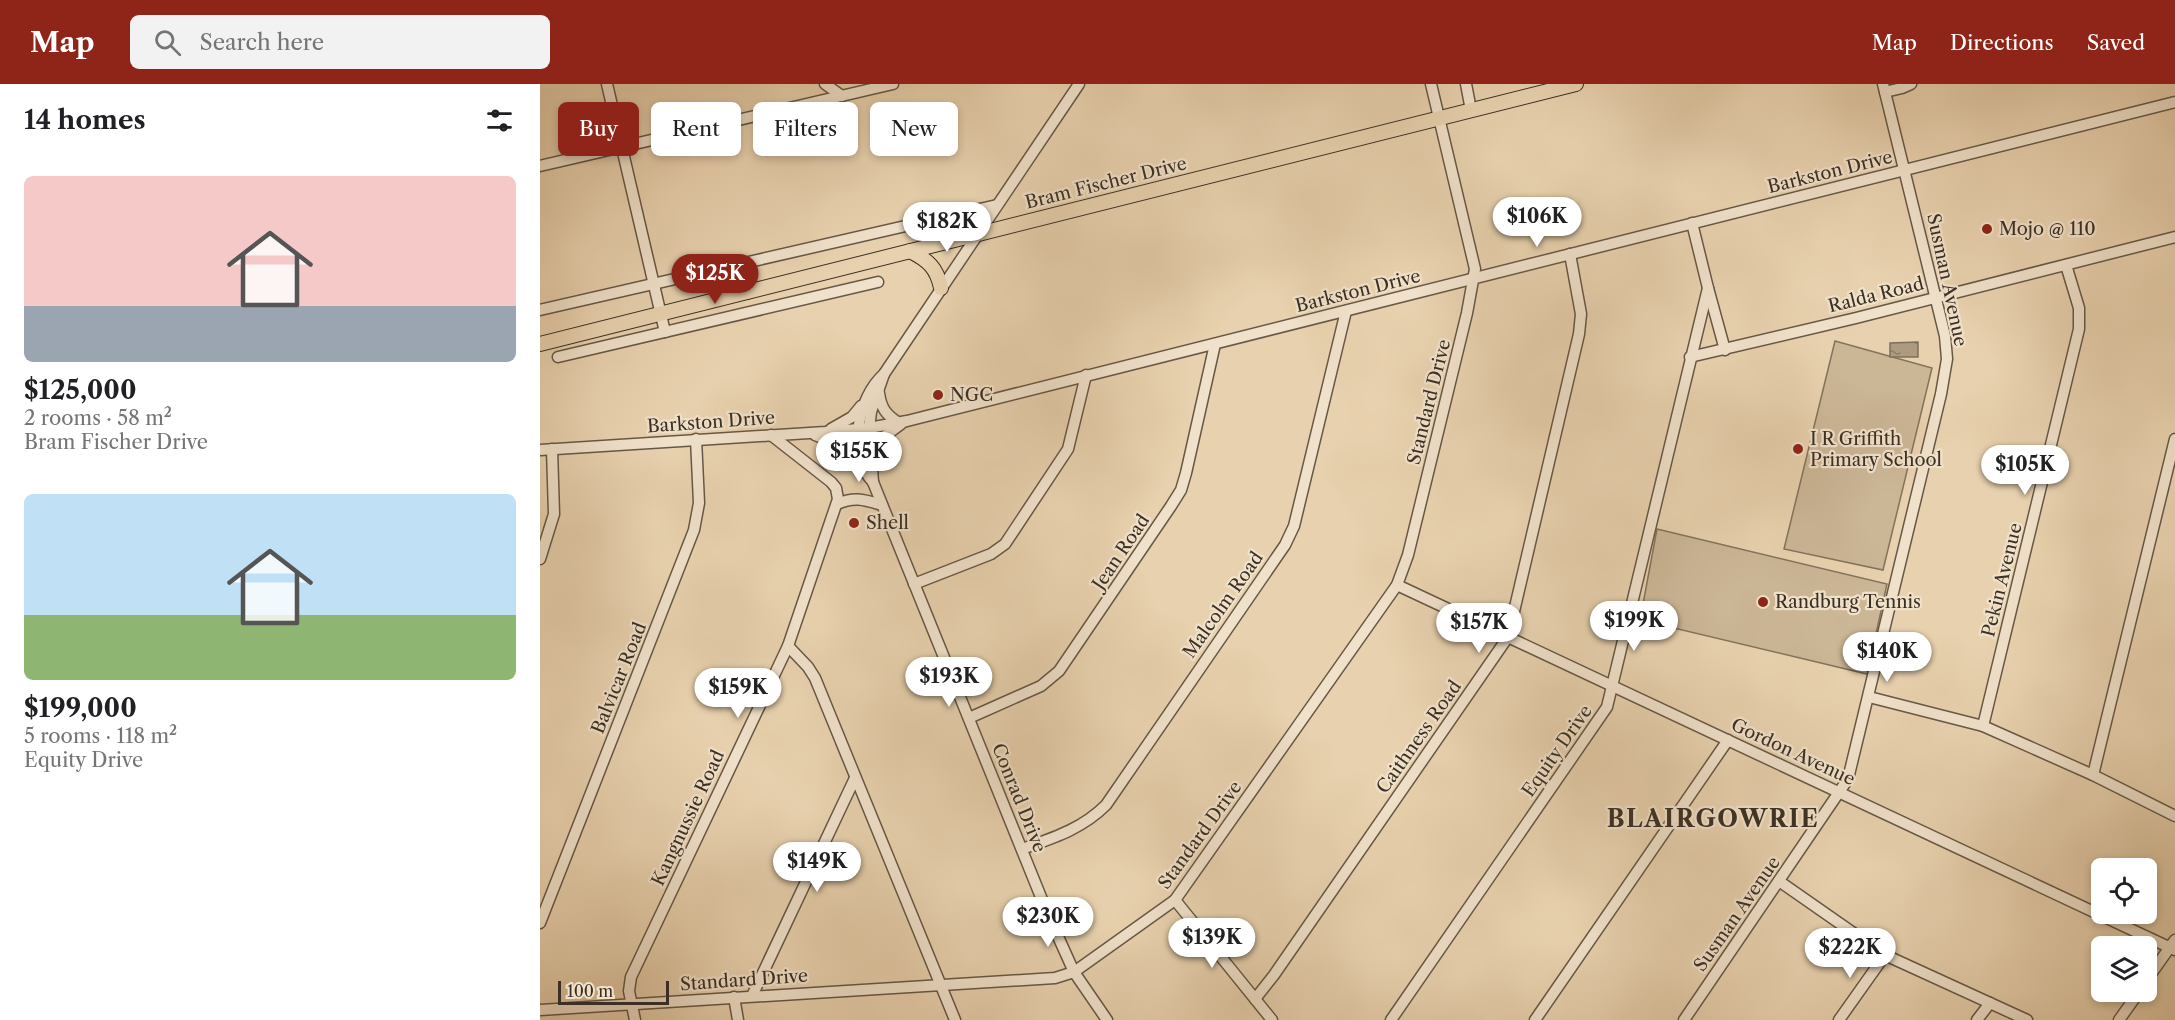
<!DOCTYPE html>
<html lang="en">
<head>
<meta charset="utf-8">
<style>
  :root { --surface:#fff; --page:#f2f2f2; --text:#202124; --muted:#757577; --accent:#8f2418 }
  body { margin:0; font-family:"Libre Caslon Text",serif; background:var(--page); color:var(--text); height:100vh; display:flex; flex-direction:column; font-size:22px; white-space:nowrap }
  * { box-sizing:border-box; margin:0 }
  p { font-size:20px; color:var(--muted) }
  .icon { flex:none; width:33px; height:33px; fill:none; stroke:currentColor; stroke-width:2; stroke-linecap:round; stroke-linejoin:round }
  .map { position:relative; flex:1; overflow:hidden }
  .details { display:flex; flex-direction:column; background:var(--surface); width:540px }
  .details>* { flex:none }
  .banner { position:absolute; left:18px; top:18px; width:570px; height:54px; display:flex; gap:12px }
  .buttons { position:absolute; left:1551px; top:774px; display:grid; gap:12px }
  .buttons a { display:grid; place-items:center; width:66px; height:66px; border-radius:9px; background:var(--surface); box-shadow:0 3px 9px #0003; font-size:30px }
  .scale { position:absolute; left:18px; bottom:15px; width:111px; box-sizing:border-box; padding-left:6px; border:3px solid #3b3023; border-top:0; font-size:16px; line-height:21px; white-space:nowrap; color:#3b3023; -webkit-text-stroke:4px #f0e1ca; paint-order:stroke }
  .price { position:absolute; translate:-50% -51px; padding:0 14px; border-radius:21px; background:#fff; color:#222; font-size:20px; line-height:39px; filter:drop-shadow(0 2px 3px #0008) }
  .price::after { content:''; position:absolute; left:50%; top:36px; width:18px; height:14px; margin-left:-9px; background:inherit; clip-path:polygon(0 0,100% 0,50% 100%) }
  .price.selected { background:var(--accent); color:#fff }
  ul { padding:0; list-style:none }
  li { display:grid; align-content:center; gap:12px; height:318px; padding:0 24px }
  li span { display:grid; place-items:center; height:186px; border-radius:9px; color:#555 }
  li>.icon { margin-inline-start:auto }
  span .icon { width:108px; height:108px; fill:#fffc; stroke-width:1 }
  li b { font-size:26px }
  h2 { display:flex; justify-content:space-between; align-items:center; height:72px; padding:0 24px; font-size:26px }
  .pill { padding:0 21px; border-radius:9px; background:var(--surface); box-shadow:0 3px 9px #0003; font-size:21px; line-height:54px }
  .pill.selected { background:var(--accent); color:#fff }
  header { display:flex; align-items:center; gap:36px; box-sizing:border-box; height:84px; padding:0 30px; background:var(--accent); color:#fff }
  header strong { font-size:28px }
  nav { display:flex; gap:33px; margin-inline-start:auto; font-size:21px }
  .search { width:420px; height:54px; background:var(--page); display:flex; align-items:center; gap:15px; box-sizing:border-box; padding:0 21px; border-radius:9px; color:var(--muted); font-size:22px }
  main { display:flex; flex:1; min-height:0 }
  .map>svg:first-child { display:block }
  .pitch { fill:#cbb696; stroke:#83735c; stroke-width:1.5 }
  .water { fill:url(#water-ripples); stroke:#7f705a; stroke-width:1.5 }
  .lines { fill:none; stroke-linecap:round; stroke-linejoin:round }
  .minor-casing { stroke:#665846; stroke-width:13 }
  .major-casing { stroke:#3b3023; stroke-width:16 }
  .minor { stroke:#f0e1ca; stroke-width:10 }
  .major { stroke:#e8d1ae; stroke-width:14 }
  .poi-dot { fill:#8f2418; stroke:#f0e1ca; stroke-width:2 }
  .labels { text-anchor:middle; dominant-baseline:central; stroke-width:4.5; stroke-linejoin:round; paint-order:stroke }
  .street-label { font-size:18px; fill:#3b3023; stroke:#f0e1ca }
  .poi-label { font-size:18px; fill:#3b3023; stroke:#f0e1ca; text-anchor:start }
  .district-label { font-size:24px; font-weight:bold; letter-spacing:1.5px; fill:#3b3023; stroke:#f0e1ca }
</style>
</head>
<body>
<header>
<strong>Map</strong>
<div class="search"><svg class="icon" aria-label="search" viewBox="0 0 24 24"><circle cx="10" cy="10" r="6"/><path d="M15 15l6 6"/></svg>Search here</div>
<nav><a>Map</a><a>Directions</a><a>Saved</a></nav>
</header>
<main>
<section class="details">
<h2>14 homes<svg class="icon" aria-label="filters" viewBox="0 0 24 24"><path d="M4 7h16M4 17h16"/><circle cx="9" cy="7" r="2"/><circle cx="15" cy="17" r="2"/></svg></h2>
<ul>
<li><span style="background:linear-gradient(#f6c9c9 70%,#9aa5b1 0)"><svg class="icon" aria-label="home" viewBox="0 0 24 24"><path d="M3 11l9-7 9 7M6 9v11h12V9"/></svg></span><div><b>$125,000</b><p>2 rooms · 58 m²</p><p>Bram Fischer Drive</p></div></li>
<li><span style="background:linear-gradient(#bfe0f5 65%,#8fb573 0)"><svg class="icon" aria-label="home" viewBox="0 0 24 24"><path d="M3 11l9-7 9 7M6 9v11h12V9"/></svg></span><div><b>$199,000</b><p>5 rooms · 118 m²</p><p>Equity Drive</p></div></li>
</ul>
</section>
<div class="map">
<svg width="1635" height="936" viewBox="0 0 1635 936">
  <defs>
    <pattern id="water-ripples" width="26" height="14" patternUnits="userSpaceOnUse" patternTransform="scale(1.5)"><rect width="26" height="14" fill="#ad9a7f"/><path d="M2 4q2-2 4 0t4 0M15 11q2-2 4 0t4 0" fill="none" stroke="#8e7e68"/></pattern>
  </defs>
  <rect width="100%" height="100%" fill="#e8d1ae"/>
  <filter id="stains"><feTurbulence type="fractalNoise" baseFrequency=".00333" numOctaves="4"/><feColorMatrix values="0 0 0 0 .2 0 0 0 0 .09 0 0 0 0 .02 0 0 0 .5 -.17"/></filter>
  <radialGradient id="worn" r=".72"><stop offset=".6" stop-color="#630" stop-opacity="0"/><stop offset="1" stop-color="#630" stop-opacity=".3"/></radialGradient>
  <g class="pitch">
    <path d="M1295 257 1392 284 1343 486 1244 465Z"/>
    <path d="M1117 445 1347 500 1327 590 1100 536Z"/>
  </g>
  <path class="water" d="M1378 258V273H1350V259Z"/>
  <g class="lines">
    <g class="minor-casing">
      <g id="minor">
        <path d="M67 0 125 248"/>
        <path d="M285 0 302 12"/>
        <path d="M926 0 931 26"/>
        <path d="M1345 8 1362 4 1371 0"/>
        <path d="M0 82 353 0"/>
        <path d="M1168 204 1185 266"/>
        <path d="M0 226 457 121"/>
        <path d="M18 273 338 198"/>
        <path d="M1150 273 1316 234 1635 153"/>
        <path d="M344 290 331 328 329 344 333 398 507 828 534 888 567 936"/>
        <path d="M339 309C341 324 346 331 359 339"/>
        <path d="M291 345 312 333 321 322"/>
        <path d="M275 351 303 362 322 384"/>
        <path d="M330 363 361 340"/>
        <path d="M0 366 285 348 329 344 367 337 1635 18"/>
        <path d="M333 398C307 371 317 314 344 290L539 0"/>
        <path d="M297 420C315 412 325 416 342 421"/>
        <path d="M0 475 14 430 12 365"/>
        <path d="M374 500 451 470 465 460 528 365 546 291"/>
        <path d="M857 501 1635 866"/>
        <path d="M248 562 268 583 275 594 415 936"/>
        <path d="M1329 613 1443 642 1553 691 1635 732"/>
        <path d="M429 634 501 602 519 587 631 422 641 406 646 389 675 260"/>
        <path d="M1443 642 1539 245V224L1526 181"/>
        <path d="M1553 691 1635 355"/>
        <path d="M482 765C513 754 542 745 566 721L745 461 754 442 806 227"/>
        <path d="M1239 797 1345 871 1487 936"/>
        <path d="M635 816 732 936"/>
        <path d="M0 839 154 446 159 419 156 355"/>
        <path d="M1606 897 1635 856"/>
        <path d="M212 912 315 694"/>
        <path d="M194 913 198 936"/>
        <path d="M715 915 734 891 968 553 1039 250 1041 230 1030 170"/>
        <path d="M0 926 515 894 534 888 635 816 857 501 868 471 927 229 935 185 891 0"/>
        <path d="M95 936 89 907 91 893 248 562 298 415 296 404 291 398 231 351"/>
        <path d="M851 936 1067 623 1168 204 1152 139"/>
        <path d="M995 936 1188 656"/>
        <path d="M1144 936 1308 695 1401 310 1407 275 1405 252 1343 0"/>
        <path d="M1299 936 1345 871"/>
        <path d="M1437 936 1450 919"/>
        <path d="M1579 936 1599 908"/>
      </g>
    </g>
    <g class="major-casing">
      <g id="major">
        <path d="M370 167C388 176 397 184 401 204"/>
        <path d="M170 188 207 208"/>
        <path d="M0 260 1036 0"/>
      </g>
    </g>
    <use href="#minor" class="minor"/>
    <use href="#major" class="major"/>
  </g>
  <g class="poi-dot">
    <circle cx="1447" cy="145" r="6"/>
    <circle cx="398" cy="311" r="6"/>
    <circle cx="1258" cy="365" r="6"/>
    <circle cx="314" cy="439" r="6"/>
    <circle cx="1223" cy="518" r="6"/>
  </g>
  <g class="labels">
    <g class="street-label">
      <text transform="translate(1290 88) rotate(-14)">Barkston Drive</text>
      <text transform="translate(566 99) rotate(-14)">Bram Fischer Drive</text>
      <text transform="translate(1407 196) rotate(78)">Susman Avenue</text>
      <text transform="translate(818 207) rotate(-14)">Barkston Drive</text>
      <text transform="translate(1336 211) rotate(-14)">Ralda Road</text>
      <text transform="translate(889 318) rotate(-76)">Standard Drive</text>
      <text transform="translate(171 338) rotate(-4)">Barkston Drive</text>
      <text transform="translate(581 468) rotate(-56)">Jean Road</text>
      <text transform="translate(1462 496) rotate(-76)">Pekin Avenue</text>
      <text transform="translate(683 521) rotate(-55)">Malcolm Road</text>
      <text transform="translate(79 594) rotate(-68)">Balvicar Road</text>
      <text transform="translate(879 653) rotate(-55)">Caithness Road</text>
      <text transform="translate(1017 667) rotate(-55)">Equity Drive</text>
      <text transform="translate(1253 668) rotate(25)">Gordon Avenue</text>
      <text transform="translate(479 714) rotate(68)">Conrad Drive</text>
      <text transform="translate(148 734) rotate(-65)">Kangnussie Road</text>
      <text transform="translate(660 751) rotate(-54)">Standard Drive</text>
      <text transform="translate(1197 830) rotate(-55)">Susman Avenue</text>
      <text transform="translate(204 896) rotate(-4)">Standard Drive</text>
    </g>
    <g class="poi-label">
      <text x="1459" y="145">Mojo @ 110</text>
      <text x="410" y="311">NGC</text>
      <text x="1270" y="355">I R Griffith<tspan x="1270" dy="21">Primary School</tspan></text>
      <text x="326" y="439">Shell</text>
      <text x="1235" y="518">Randburg Tennis</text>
    </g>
    <g class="district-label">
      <text x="1173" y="734">BLAIRGOWRIE</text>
    </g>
  </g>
  <rect width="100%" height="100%" filter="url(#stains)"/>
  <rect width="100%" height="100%" fill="url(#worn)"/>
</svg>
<div class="buttons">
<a><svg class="icon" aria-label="locate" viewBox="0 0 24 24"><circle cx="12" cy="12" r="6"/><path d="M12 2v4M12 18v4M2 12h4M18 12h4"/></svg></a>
<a><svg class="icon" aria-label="layers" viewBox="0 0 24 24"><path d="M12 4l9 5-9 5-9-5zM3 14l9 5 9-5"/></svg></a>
</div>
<div class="scale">100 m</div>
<b class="price" style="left:997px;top:164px">$106K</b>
<b class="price" style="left:407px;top:169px">$182K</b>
<b class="price selected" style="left:175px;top:221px">$125K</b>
<b class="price" style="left:319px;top:399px">$155K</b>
<b class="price" style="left:1485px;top:412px">$105K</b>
<b class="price" style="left:1094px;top:568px">$199K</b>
<b class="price" style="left:939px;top:570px">$157K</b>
<b class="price" style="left:1347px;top:599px">$140K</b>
<b class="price" style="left:409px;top:624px">$193K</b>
<b class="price" style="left:198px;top:635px">$159K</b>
<b class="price" style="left:277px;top:809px">$149K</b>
<b class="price" style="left:508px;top:864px">$230K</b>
<b class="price" style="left:672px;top:885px">$139K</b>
<b class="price" style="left:1310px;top:895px">$222K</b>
<div class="banner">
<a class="pill selected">Buy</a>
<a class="pill">Rent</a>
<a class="pill">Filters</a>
<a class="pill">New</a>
</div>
</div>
</main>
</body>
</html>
